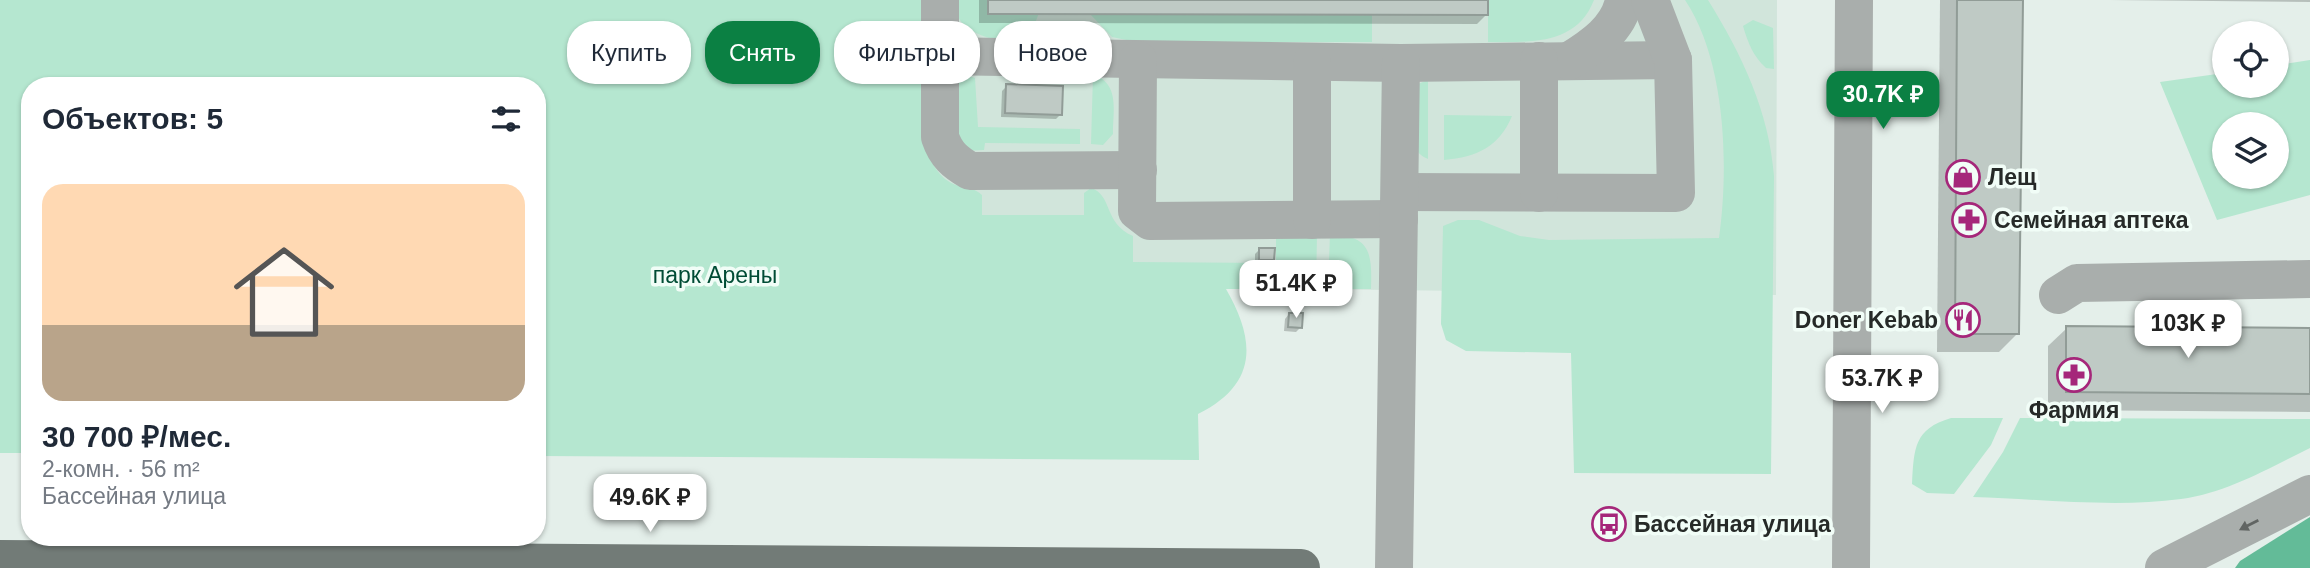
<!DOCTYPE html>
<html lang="ru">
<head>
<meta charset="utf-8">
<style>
  :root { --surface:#fff; --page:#f6f6f7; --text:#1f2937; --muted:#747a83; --line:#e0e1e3; --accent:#0b8043 }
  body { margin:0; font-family:Helvetica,sans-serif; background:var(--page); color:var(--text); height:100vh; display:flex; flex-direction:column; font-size:26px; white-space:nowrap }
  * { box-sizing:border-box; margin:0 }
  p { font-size:23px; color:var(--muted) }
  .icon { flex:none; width:38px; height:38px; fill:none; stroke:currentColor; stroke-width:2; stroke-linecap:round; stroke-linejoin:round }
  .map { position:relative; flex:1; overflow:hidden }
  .panel { position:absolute; left:21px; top:77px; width:525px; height:469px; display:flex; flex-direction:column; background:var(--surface); border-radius:28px; box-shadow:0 2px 5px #0004 }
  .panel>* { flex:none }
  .banner { position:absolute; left:567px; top:21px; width:665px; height:63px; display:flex; gap:14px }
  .fabs { position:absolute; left:2212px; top:21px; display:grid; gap:14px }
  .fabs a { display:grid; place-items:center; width:77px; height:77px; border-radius:50%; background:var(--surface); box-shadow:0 2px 5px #0004; font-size:35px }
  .price { position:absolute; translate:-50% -60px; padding:0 16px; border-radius:14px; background:#fff; color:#222; font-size:23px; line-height:46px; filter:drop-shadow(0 2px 4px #0008) }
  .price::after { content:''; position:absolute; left:50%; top:42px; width:21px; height:16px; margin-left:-10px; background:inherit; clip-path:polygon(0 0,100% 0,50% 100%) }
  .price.on { background:var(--accent); color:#fff }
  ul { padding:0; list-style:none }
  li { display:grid; align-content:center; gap:14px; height:371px; padding:0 21px }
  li+li { border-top:2px solid var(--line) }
  li span { display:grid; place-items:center; height:217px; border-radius:21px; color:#555 }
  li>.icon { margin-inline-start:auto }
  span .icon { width:126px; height:126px; fill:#fffc; stroke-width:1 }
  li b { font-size:30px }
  h2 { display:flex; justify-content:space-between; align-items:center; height:84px; padding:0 21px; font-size:30px }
  .tag { padding:0 24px; border-radius:28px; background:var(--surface); box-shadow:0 2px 5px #0004; font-size:24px; line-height:63px }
  .tag.on { background:var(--accent); color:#fff }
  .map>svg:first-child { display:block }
  .built { fill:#d1e5db }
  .green { fill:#b5e7d0; fill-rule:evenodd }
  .forest { fill:#63bb98 }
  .shadow { fill:#0003 }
  .building { fill:#bfcac5; stroke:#919c97; stroke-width:2 }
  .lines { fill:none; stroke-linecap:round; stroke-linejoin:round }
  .minor { stroke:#a9aeac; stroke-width:38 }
  .major { stroke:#727b77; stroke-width:38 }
  .oneway { fill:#616563 }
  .labels { text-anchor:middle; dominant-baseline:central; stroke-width:7; stroke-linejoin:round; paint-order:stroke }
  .poi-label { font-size:23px; font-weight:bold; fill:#262a28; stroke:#f1fdf7; text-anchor:start }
  .park-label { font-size:23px; fill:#004c35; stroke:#f1fdf7 }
</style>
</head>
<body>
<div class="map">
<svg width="2310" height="568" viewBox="0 0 2310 568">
  <rect width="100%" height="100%" fill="#e4efea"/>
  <path class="built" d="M885 0H1777L1776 295 1225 288 882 210Z"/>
  <g class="green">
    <path d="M0 0H923L924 146C931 162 939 179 956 185 966 188 975 188 982 195V215H1084V193L1091 188C1113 195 1103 223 1133 236V262L1276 263V238L1317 235 1316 289H1226C1256 341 1258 384 1198 414L1199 460 537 456V86H30V453H0Z"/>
    <path d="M955 0H988L1039 13C1036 20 1034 28 1029 33 1012 49 969 37 958 17 956 12 956 5 955 0Z"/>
    <path d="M1488 0H1594C1576 46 1529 42 1488 42Z"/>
    <path d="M1685 0H1708C1742 55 1769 111 1774 176L1771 474 1574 473 1571 353 1466 351 1446 340 1441 324 1443 226 1458 220H1479L1520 236 1549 240 1719 238C1729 167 1726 61 1685 0Z"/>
    <path d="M1089 13 1372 15V42H1136L1112 37Z"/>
    <path d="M1753 20 1773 28 1774 69 1766 68C1753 56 1748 43 1743 26Z"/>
    <path d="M2310 60V195L2217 220 2160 82 2224 73V86H2277V65ZM2224 124H2277V177H2224Z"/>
    <path d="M963 74 975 78 978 127 1080 129V144L985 143 984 150 964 151 957 145 955 80Z"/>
    <path d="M1093 74C1120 84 1113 110 1113 134L1103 145 1091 144Z"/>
    <path d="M1428 80V159C1402 149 1412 109 1413 86Z"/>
    <path d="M1444 115 1512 116C1499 147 1477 157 1444 160Z"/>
    <path d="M1330 234C1371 236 1372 253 1371 289H1328Z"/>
    <path d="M1951 418H2003L1991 445 1954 494 1927 493 1912 484C1914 448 1914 429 1951 418Z"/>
    <path d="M2020 418 2310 419V448C2269 468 2227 493 2181 499 2115 508 2040 499 1973 497L2003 452Z"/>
  </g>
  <path class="forest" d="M2310 517V568H2235L2240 561Z"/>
  <g class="shadow">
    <path d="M979 0H1486V15L1477 24 979 23Z"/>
    <path d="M1940 0H2021L2017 334 1999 352H1937Z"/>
    <path d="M2109 0H2310V2Z"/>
    <path d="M1007 86 1061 114 1056 119 1001 117 1002 91Z"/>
    <path d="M1259 250 1272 260 1268 264H1255V254Z"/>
    <path d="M1289 314 1301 327 1296 332 1284 331 1285 319Z"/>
    <path d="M2067 328 2310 329V412L2048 410V346Z"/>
  </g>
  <g class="building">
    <path d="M988 0H1488V15L988 14Z"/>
    <path d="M2023 0 2019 334H1955L1957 0Z"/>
    <path d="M1006 84 1063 86 1062 115 1005 113Z"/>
    <path d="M1259 248H1275L1274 260H1259Z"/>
    <path d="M1289 313H1303L1302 328 1288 327Z"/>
    <path d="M2066 326 2310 328V394L2066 392Z"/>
  </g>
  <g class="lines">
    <g class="minor">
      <path d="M940 0V137C946 155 955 162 970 171L1138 170"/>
      <path d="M939 56 1401 63 1673 60"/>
      <path d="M1138 60 1137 211 1150 221 1399 219"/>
      <path d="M1569 61C1592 47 1619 29 1624 0"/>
      <path d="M1312 62V220"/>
      <path d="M1400 192 1676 193 1673 60 1650 0"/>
      <path d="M1539 193V61"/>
      <path d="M2058 295 2077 283 2310 279"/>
      <path d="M1394 568 1401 63"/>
      <path d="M1851 568 1854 0"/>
      <path d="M2164 568 2310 494"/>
    </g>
    <path class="major" d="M0 559 1301 568"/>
  </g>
  <defs><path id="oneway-solid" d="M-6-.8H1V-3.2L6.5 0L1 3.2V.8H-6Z" transform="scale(1.75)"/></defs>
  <use class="oneway" href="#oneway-solid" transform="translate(2249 525) rotate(153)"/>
  <defs>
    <g id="shop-ring" transform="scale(1.75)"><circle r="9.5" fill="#f1fdf7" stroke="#a5277a" stroke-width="1.5"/><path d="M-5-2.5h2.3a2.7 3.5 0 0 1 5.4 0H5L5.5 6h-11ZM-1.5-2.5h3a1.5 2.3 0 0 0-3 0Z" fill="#a5277a"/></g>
    <g id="pharmacy-ring" transform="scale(1.75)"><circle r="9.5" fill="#f1fdf7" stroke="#a5277a" stroke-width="1.5"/><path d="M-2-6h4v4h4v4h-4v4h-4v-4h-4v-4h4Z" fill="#a5277a"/></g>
    <g id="restaurant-ring" transform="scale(1.75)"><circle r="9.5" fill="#f1fdf7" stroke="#a5277a" stroke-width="1.5"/><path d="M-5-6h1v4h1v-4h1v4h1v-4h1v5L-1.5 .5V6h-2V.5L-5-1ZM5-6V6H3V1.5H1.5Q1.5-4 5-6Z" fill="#a5277a"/></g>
    <g id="bus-ring" transform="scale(1.75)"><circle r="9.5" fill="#f1fdf7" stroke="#a5277a" stroke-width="1.5"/><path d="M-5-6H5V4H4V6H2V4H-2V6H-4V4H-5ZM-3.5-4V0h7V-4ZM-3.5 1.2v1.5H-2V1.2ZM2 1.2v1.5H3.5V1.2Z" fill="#a5277a"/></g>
  </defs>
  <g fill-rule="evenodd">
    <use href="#shop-ring" x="1963" y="177"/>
    <use href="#pharmacy-ring" x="1969" y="220"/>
    <use href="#restaurant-ring" x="1963" y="320"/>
    <use href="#pharmacy-ring" x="2074" y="375"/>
    <use href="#bus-ring" x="1609" y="524"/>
  </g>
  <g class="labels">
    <g class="poi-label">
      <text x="1988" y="177">Лещ</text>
      <text x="1994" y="220">Семейная аптека</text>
      <text x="1938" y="320" text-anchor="end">Doner Kebab</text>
      <text x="2074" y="410" text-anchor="middle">Фармия</text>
      <text x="1634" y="524">Бассейная улица</text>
    </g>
    <g class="park-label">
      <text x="715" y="275">парк Арены</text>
    </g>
  </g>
</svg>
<div class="fabs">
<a><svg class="icon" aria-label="locate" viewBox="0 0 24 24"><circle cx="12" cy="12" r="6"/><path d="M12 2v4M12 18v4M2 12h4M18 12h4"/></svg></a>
<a><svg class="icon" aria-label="layers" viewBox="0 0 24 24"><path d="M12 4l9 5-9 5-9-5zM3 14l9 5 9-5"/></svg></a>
</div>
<b class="price on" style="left:1883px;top:131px">30.7K ₽</b>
<b class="price" style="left:1296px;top:320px">51.4K ₽</b>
<b class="price" style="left:2188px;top:360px">103K ₽</b>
<b class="price" style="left:1882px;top:415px">53.7K ₽</b>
<b class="price" style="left:650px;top:534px">49.6K ₽</b>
<div class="banner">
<a class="tag">Купить</a>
<a class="tag on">Снять</a>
<a class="tag">Фильтры</a>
<a class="tag">Новое</a>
</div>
<section class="panel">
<h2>Объектов: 5<svg class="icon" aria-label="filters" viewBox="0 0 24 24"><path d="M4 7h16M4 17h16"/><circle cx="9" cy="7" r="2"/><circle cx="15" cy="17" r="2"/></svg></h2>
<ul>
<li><span style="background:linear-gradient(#ffd9b3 65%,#b9a48a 0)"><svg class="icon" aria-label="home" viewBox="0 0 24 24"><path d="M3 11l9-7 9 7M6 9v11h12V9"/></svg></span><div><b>30 700 ₽/мес.</b><p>2-комн. · 56 m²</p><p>Бассейная улица</p></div></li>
</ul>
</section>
</div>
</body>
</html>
